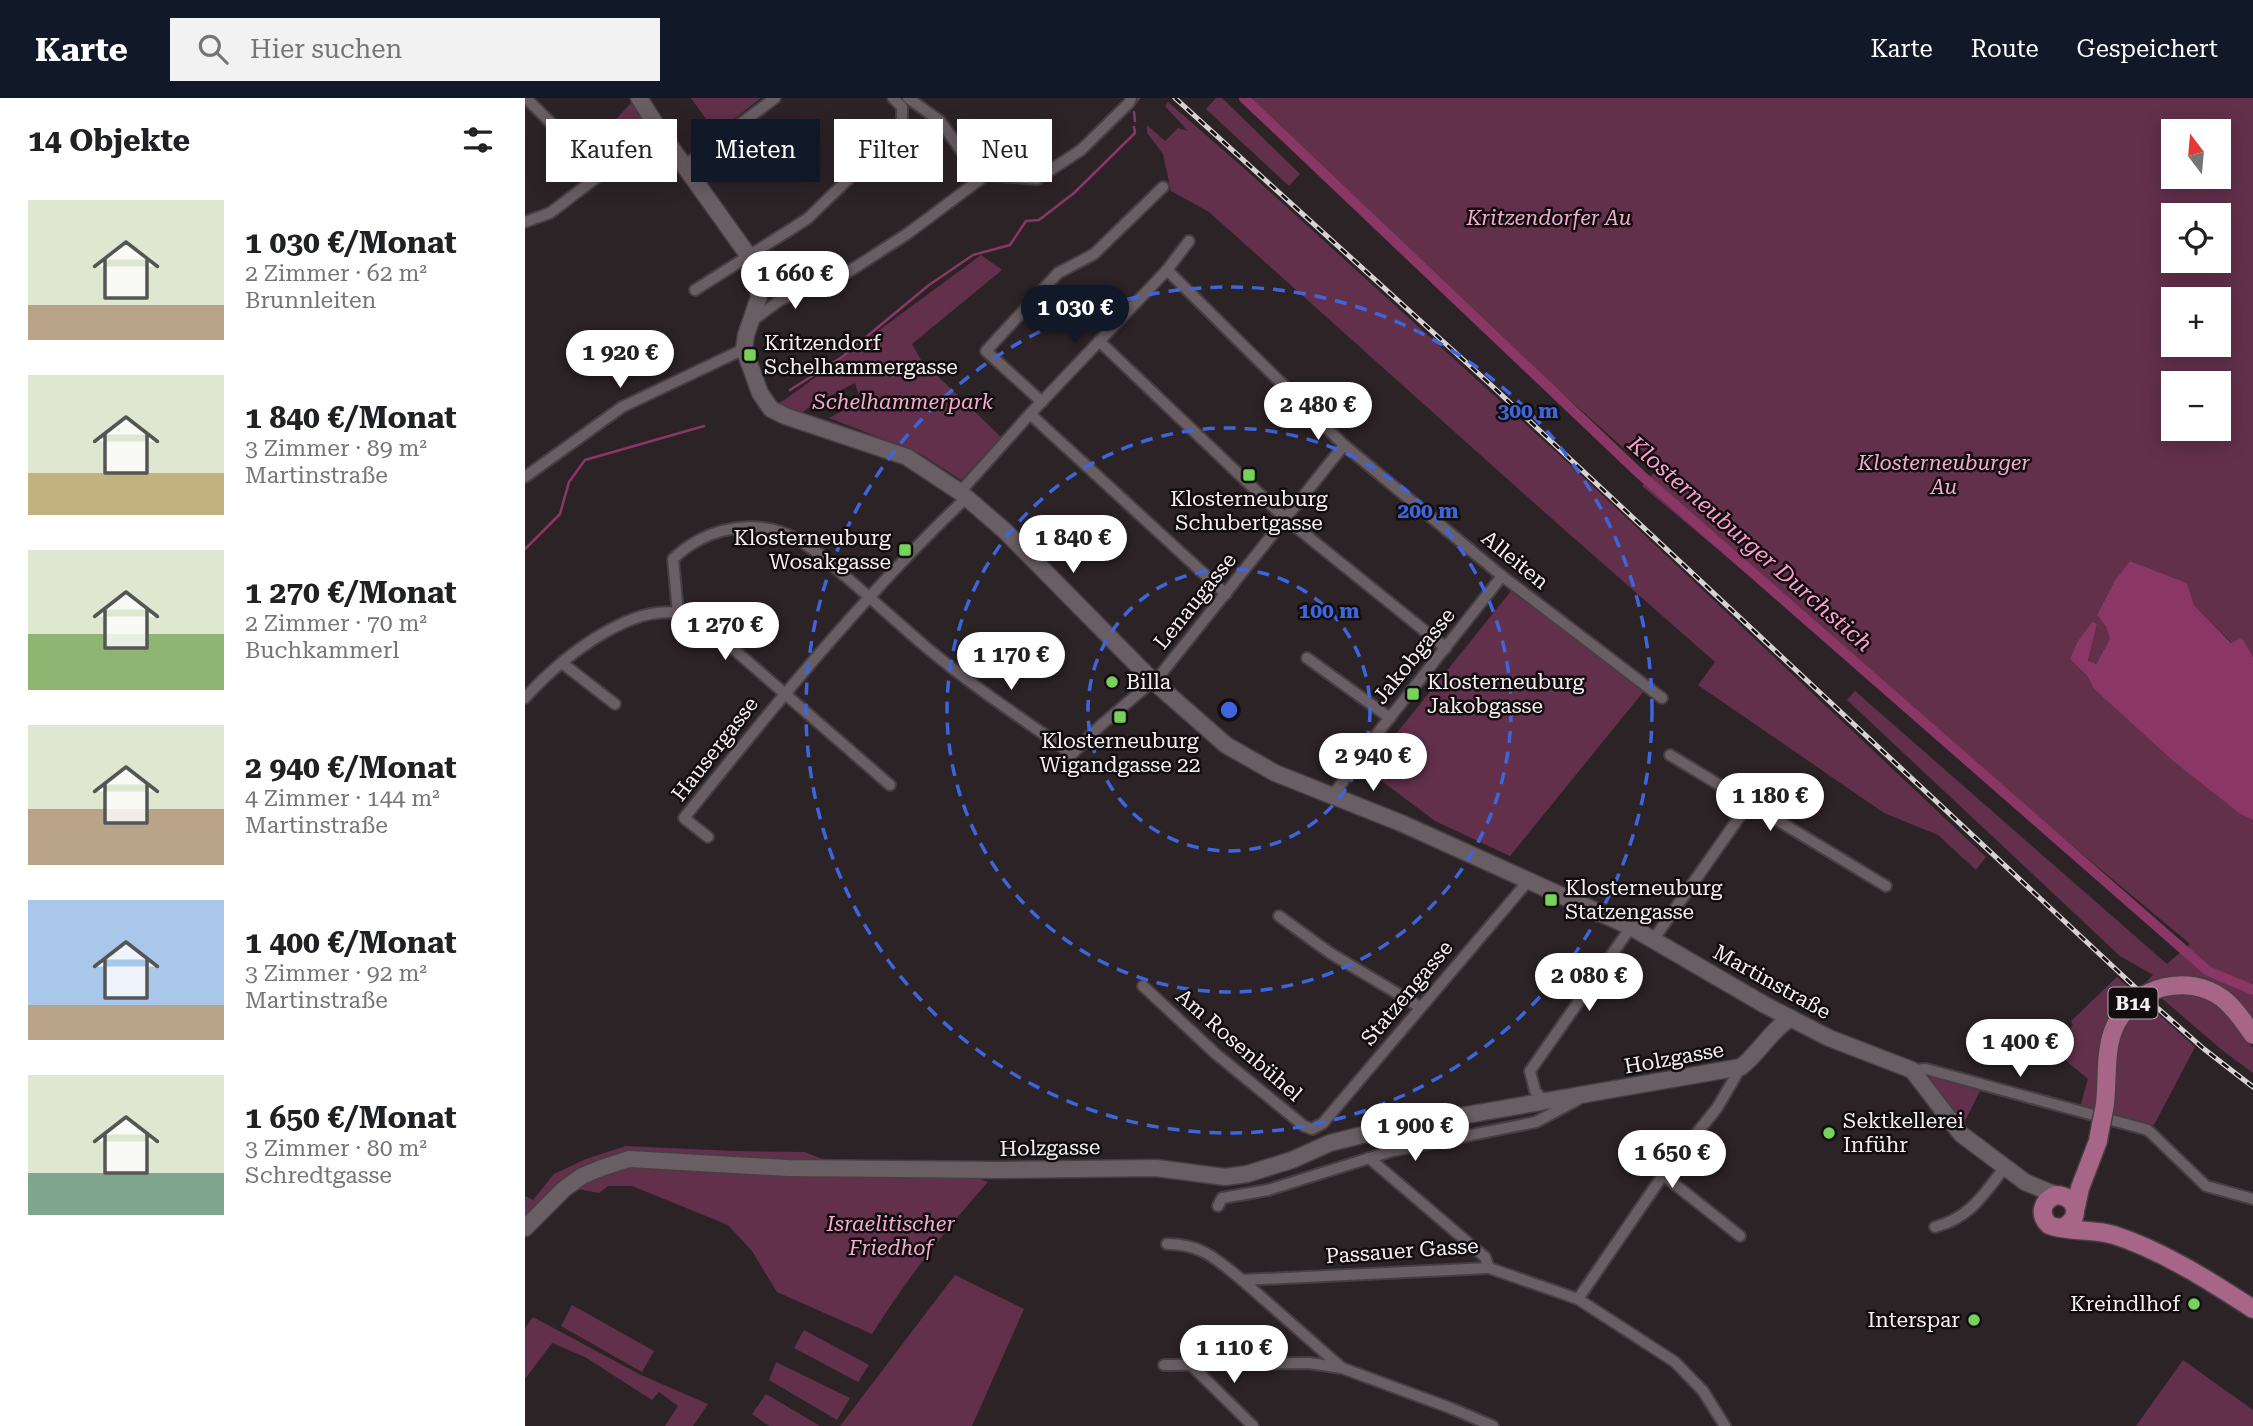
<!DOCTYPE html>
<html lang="de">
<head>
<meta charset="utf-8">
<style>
  :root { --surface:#fff; --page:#f2f2f2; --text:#202124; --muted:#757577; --accent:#111827 }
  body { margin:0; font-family:"Roboto Serif",serif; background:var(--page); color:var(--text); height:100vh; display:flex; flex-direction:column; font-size:26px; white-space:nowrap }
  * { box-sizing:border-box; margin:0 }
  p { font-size:23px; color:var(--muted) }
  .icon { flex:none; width:38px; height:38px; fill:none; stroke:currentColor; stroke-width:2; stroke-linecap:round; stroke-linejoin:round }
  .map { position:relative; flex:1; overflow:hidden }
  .sheet { display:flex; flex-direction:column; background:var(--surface); width:525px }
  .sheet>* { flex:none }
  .guide { position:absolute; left:21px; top:21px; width:665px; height:63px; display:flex; gap:14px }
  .needle { width:46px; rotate:344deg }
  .tools { position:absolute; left:1636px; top:21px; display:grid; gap:14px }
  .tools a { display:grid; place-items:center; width:70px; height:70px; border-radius:0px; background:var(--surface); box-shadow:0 4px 18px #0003; font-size:35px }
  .price { position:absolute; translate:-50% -60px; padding:0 16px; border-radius:24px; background:#fff; color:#222; font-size:23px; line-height:46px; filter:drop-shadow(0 2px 4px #0008) }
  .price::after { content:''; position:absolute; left:50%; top:42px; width:21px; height:16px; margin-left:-10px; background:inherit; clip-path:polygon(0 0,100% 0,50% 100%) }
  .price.selected { background:var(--accent); color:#fff }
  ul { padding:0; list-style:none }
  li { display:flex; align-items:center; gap:21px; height:175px; padding:0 28px }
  li span { display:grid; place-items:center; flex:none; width:196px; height:140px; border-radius:0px; color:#555 }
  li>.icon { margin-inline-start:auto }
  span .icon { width:84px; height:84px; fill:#fffc; stroke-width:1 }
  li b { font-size:30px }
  h2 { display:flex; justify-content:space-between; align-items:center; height:84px; padding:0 28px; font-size:30px }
  .chip { padding:0 24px; border-radius:0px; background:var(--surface); box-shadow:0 4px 18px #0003; font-size:24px; line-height:63px }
  .chip.selected { background:var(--accent); color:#fff }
  header { display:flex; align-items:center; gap:42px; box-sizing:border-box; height:98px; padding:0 35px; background:var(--accent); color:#fff }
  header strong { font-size:33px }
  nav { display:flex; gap:38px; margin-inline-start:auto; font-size:24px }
  .search { width:490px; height:63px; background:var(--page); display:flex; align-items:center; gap:18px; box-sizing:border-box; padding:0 24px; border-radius:0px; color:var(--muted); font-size:26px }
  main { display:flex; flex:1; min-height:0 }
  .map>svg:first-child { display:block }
  .green { fill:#62304b; fill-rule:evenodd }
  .water { fill:#8b3765 }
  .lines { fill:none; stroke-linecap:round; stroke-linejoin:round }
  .stream { stroke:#8b3765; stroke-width:2.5 }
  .canal { stroke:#8b3765; stroke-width:10 }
  .street-casing { stroke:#463e42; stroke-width:14 }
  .secondary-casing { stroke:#463e42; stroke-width:19 }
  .primary-casing { stroke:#463e42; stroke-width:21 }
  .street { stroke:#695e63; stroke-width:10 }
  .secondary { stroke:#695e63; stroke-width:16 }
  .primary { stroke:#a76588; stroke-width:18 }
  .rail-casing { stroke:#d9d2d5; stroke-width:5 }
  .rail { stroke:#120d0f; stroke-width:2.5; stroke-dasharray:8; stroke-linecap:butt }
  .primary-bridge-casing { stroke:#463e42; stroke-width:21; stroke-linecap:butt }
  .primary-bridge { stroke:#a76588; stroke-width:18 }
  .ring { fill:none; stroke:#3e66dc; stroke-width:3.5; stroke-dasharray:12 9 }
  .poi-dot { fill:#77d259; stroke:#120d0f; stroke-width:2.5 }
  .labels { text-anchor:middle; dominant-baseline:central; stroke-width:5; stroke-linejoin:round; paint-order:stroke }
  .shield { fill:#120d0f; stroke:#b2abae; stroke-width:2 }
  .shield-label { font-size:19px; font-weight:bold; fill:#f6eff2 }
  .park-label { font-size:21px; font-style:italic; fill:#f3accf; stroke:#120d0f }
  .poi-label { font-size:21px; fill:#f6eff2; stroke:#120d0f; text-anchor:start }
  .street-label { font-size:21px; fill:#f6eff2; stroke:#120d0f }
  .water-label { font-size:23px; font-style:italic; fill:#fe9fcf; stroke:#120d0f }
  .centre { fill:#3e66dc; stroke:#120d0f; stroke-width:3.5 }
  .ring-label { font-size:21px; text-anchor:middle; font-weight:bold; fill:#3e66dc; stroke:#120d0f; stroke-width:5; stroke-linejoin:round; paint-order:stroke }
</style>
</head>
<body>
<header>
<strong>Karte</strong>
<div class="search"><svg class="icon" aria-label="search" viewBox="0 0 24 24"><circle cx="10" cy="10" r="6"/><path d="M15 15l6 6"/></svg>Hier suchen</div>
<nav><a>Karte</a><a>Route</a><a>Gespeichert</a></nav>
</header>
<main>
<section class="sheet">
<h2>14 Objekte<svg class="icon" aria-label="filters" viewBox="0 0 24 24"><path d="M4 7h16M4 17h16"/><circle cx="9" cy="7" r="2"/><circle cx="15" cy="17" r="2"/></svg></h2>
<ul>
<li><span style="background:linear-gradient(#dfe7d0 75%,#b9a48a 0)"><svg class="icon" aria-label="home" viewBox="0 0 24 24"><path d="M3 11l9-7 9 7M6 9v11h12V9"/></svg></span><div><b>1 030 €/Monat</b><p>2 Zimmer · 62 m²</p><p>Brunnleiten</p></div></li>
<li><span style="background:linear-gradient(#dfe7d0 70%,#c2b280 0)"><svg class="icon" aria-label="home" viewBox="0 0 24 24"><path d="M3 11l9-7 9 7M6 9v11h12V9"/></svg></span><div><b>1 840 €/Monat</b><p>3 Zimmer · 89 m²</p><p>Martinstraße</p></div></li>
<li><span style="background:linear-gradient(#dfe7d0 60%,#8fb573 0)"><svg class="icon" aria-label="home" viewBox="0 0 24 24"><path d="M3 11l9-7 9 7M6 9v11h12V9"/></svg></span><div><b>1 270 €/Monat</b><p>2 Zimmer · 70 m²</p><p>Buchkammerl</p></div></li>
<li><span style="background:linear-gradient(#dfe7d0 60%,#b9a48a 0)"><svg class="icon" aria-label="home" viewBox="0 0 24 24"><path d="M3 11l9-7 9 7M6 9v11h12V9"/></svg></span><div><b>2 940 €/Monat</b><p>4 Zimmer · 144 m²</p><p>Martinstraße</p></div></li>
<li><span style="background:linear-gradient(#a9c7e8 75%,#b9a48a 0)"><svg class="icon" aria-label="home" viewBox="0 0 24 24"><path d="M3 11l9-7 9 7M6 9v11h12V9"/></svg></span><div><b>1 400 €/Monat</b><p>3 Zimmer · 92 m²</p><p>Martinstraße</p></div></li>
<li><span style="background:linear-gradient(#dfe7d0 70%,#7fa58c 0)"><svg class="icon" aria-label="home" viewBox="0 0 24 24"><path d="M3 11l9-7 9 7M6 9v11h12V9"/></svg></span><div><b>1 650 €/Monat</b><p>3 Zimmer · 80 m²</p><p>Schredtgasse</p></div></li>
</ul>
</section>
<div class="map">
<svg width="1728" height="1328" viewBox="0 0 1728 1328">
  <rect width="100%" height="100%" fill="#2c2327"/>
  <g class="green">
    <path d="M166 0H236L191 35Z"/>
    <path d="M691 0H697L775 76 764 88 681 11Z"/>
    <path d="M719 0H1728V559L1717 541 1707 545 1669 507 1662 485 1605 463 1590 482 1572 517 1581 529 1585 541 1571 566 1563 564 1572 526 1569 523 1545 561 1562 578 1569 591 1648 663 1715 716 1728 722V922C1696 880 1674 869 1621 884L1628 877 1595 858 1322 602 1330 593 1642 866 1665 846 1117 388 1136 367 1112 349 1103 354 1000 262ZM1648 33H1694V79H1648ZM1648 117H1694V163H1648ZM1648 201H1694V247H1648ZM1648 285H1694V331H1648Z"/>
    <path d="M109 2 127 31 124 41 118 44 113 38 74 61 63 51Z"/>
    <path d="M643 4 721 72 1039 361 1461 759 1451 772 1413 737 1359 715 1173 587 1190 564 1026 420 684 114 646 93 638 56 622 35V27L640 43 653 30 663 33 640 8Z"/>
    <path d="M456 157 477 172 387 246 396 262 476 339 436 382 394 355 304 320 336 303 330 285 286 308 275 316 250 307 261 301Z"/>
    <path d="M986 493 1119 593 985 758 910 723 842 672Z"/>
    <path d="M1592 879 1670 949 1629 1027 1555 1009 1563 981 1528 952 1548 927 1546 923Z"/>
    <path d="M1649 895 1677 899 1697 911 1728 950V975L1697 952 1634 898Z"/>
    <path d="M1395 975 1455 993 1438 1027Z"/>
    <path d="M101 1048 209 1053 280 1054 304 1064 365 1080 445 1078 463 1084C420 1132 381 1182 347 1236L252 1194 227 1153 203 1127 107 1088H83L74 1095 37 1088 0 1125V1098L8 1102 29 1076 61 1061Z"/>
    <path d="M430 1177 499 1211 447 1328H315Z"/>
    <path d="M47 1207 129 1253 117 1274 36 1228Z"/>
    <path d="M8 1219 116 1277 183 1306 168 1328H140L153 1308 134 1294 127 1302 60 1259 27 1245 0 1281V1230Z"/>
    <path d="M279 1232 344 1267 333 1284 269 1250Z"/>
    <path d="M1658 1262 1728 1312V1328H1611Z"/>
    <path d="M251 1264 325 1300 312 1322 244 1282Z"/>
    <path d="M241 1296 295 1328H244L227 1316Z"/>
  </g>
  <path class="water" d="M1605 463 1662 485 1669 507 1706 545 1717 540 1728 559V722L1715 716 1648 663 1569 591 1562 578 1545 561 1553 543 1568 523 1572 526 1563 563 1571 566 1585 541 1581 529 1572 517 1590 482Z"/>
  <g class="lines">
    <g class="stream">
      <path d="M610 5 614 0"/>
      <path d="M609 14 610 23"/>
      <path d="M265 292 317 259 404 187 448 157 485 147 501 123 514 122 549 95 610 35 609 29"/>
      <path d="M0 451 35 416 44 384 60 362 179 328"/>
    </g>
    <path class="canal" d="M719 0 1116 377 1683 873 1728 892"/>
    <g class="street-casing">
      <g id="street">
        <path d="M1 0 77 76"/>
        <path d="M383 0 415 23 440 58 461 77"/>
        <path d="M160 67 250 0"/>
        <path d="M0 124 25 115 84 70 138 38"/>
        <path d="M642 172 819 347 977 478 1137 600"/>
        <path d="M170 192 282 121 338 67 377 23V9L368 0"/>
        <path d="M227 223 255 202 323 174 382 136 461 77 512 81 556 52 604 5 606 0"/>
        <path d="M574 243 761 421 921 550"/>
        <path d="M517 304 461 253 533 175 569 156 638 89"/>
        <path d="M505 316 701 496"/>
        <path d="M0 379 97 309 219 251"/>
        <path d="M435 394 505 316 642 172 664 143"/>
        <path d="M153 515 148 461C177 433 218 422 256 434 282 443 301 462 321 479 348 502 374 526 401 549 447 588 498 621 547 656L575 628 636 576 819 347"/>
        <path d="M782 560 865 620"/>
        <path d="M37 565 90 606"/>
        <path d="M0 600C31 564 102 507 152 515 162 517 173 524 182 528L365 687"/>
        <path d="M1145 657 1361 788"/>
        <path d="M808 697 855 632 977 478"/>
        <path d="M183 739 159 720C248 609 338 498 442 399"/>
        <path d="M754 818 805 855 895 909"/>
        <path d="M1128 842 1225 704"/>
        <path d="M618 888 691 956 779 1028 787 1031 798 1025 1004 782"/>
        <path d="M1387 972 1401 971 1623 1032 1681 1088 1728 1101"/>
        <path d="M1019 1003 1010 993 1005 973 1106 829"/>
        <path d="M1138 1077 1215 1138"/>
        <path d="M693 1108 697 1100 743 1092 867 1053 1011 1024 1052 1002"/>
        <path d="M1410 1129C1446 1119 1458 1097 1480 1069"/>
        <path d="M642 1146C677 1146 691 1161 717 1182L964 1170 960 1159 844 1060"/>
        <path d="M964 1170 1053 1201 1150 1264 1178 1293 1200 1328"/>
        <path d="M1053 1201 1138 1077 1192 1010 1216 969"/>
        <path d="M639 1267 784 1265 817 1270 717 1182"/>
        <path d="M667 1268 728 1328"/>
        <path d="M817 1270 928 1311 968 1328"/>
      </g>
    </g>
    <g class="secondary-casing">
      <g id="secondary">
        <path d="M114 0 138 38 223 157 230 175 234 199 221 237 219 251 235 295 246 311 260 318 382 359 435 394 480 433 627 582 701 647 750 675 876 725 1106 829 1240 907 1304 940 1387 972 1436 1036 1500 1084 1531 1097"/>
        <path d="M0 1130 39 1091 57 1078 76 1070 104 1061 263 1070 476 1072 631 1070 700 1079 722 1076 767 1062 805 1045 861 1031 1216 969C1234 955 1246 932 1266 920"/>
      </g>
    </g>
    <g class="primary-casing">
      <g id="primary">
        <path d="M1551 1109 1555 1090 1573 1043"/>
        <path d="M1539 1129C1558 1118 1551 1098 1531 1097 1517 1103 1513 1116 1524 1127 1540 1134 1570 1131 1589 1137 1638 1153 1685 1183 1728 1211"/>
      </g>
    </g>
    <use href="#street" class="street"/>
    <use href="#secondary" class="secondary"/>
    <use href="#primary" class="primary"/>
    <g class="rail-casing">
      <path id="rail" d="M650 0 966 287 1628 906 1679 951 1728 989"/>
    </g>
    <use href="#rail" class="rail"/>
    <g class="primary-bridge-casing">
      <path id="primary-bridge" d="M1573 1043C1575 1030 1578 1018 1580 1006 1583 980 1579 950 1591 926 1611 888 1662 875 1697 900 1710 910 1719 924 1728 937"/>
    </g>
    <use href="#primary-bridge" class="primary-bridge"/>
  </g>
  <g class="ring">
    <circle cx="704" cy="612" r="141"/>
    <circle cx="704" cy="612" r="282"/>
    <circle cx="704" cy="612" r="423"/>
  </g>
  <g class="poi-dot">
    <rect x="218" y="250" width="14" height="14" rx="3.5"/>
    <rect x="717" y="370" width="14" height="14" rx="3.5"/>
    <rect x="373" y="445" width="14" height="14" rx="3.5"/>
    <circle cx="587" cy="584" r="7"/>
    <rect x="881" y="589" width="14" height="14" rx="3.5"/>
    <rect x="588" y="612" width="14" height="14" rx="3.5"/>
    <rect x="1019" y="795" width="14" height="14" rx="3.5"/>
    <circle cx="1304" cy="1035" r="7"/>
    <circle cx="1669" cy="1206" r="7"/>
    <circle cx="1449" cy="1222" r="7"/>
  </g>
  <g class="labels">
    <rect class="shield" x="1583.5" y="889.5" width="49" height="31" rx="5"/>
    <g class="shield-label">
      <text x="1608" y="905">B14</text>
    </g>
    <g class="park-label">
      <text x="1024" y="120">Kritzendorfer Au</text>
      <text x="378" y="304">Schelhammerpark</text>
      <text x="1419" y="365">Klosterneuburger<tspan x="1419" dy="24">Au</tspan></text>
      <text x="366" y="1126">Israelitischer<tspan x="366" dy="24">Friedhof</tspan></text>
    </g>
    <g class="poi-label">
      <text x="239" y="245">Kritzendorf<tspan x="239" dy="24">Schelhammergasse</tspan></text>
      <text x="724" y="401" text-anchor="middle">Klosterneuburg<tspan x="724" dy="24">Schubertgasse</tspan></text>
      <text x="366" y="440" text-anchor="end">Klosterneuburg<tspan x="366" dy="24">Wosakgasse</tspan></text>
      <text x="601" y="584">Billa</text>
      <text x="902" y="584">Klosterneuburg<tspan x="902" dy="24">Jakobgasse</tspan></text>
      <text x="595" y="643" text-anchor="middle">Klosterneuburg<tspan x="595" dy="24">Wigandgasse 22</tspan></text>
      <text x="1040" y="790">Klosterneuburg<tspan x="1040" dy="24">Statzengasse</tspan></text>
      <text x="1318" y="1023">Sektkellerei<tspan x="1318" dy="24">Inführ</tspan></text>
      <text x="1655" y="1206" text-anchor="end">Kreindlhof</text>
      <text x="1435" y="1222" text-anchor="end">Interspar</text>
    </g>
    <g class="street-label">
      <text transform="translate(990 462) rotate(39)">Alleiten</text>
      <text transform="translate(670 503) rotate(-51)">Lenaugasse</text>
      <text transform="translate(889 558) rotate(-51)">Jakobgasse</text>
      <text transform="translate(190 651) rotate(-52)">Hausergasse</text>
      <text transform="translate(1247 884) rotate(29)">Martinstraße</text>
      <text transform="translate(882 895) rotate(-50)">Statzengasse</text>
      <text transform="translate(714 947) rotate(41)">Am Rosenbühel</text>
      <text transform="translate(1149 960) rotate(-10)">Holzgasse</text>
      <text transform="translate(525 1050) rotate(-1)">Holzgasse</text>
      <text transform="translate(877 1153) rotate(-4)">Passauer Gasse</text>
    </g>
    <g class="water-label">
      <text transform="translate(1225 446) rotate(41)">Klosterneuburger Durchstich</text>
    </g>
  </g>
  <circle cx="704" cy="612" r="10" class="centre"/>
  <g class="ring-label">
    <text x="1003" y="320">300 m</text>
    <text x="903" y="420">200 m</text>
    <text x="804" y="520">100 m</text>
  </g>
</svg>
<div class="tools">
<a><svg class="needle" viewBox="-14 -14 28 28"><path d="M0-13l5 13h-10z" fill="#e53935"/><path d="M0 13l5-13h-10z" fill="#757577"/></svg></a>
<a><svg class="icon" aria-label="locate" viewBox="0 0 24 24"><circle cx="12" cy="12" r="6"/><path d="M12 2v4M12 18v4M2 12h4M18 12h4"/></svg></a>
<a>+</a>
<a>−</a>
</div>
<b class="price" style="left:270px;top:213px">1 660 €</b>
<b class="price selected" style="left:550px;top:247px">1 030 €</b>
<b class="price" style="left:95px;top:292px">1 920 €</b>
<b class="price" style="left:793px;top:344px">2 480 €</b>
<b class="price" style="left:548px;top:477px">1 840 €</b>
<b class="price" style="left:200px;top:564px">1 270 €</b>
<b class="price" style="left:486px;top:594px">1 170 €</b>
<b class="price" style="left:848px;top:695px">2 940 €</b>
<b class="price" style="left:1245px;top:735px">1 180 €</b>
<b class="price" style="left:1064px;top:915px">2 080 €</b>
<b class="price" style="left:1495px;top:981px">1 400 €</b>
<b class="price" style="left:890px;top:1065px">1 900 €</b>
<b class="price" style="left:1147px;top:1092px">1 650 €</b>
<b class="price" style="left:709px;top:1287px">1 110 €</b>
<div class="guide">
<a class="chip">Kaufen</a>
<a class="chip selected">Mieten</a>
<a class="chip">Filter</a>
<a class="chip">Neu</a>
</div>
</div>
</main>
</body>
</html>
